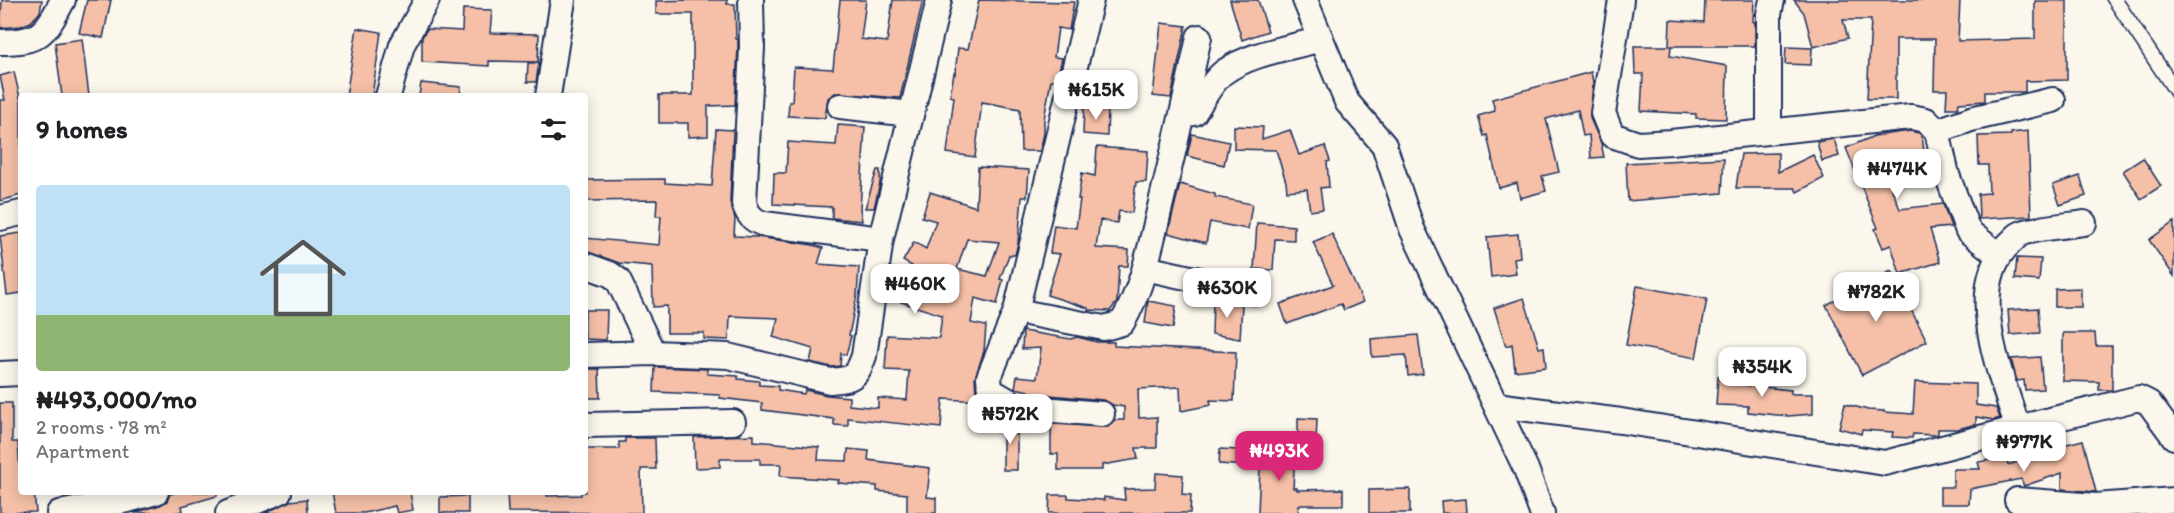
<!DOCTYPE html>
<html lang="en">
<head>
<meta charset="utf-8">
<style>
  :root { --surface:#fff; --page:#f6f6f6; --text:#202124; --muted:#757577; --line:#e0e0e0; --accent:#db2777 }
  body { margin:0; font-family:Itim,sans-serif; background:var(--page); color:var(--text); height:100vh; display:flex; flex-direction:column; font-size:22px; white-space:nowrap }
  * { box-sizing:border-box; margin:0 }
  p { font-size:20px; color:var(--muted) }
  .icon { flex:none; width:33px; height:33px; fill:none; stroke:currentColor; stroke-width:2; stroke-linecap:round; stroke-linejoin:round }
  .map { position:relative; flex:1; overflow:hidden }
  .panel { position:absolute; left:18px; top:93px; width:570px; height:402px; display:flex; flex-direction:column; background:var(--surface); border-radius:6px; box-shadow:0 3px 15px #0003 }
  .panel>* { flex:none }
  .price { position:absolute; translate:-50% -51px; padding:0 14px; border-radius:12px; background:#fff; color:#222; font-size:20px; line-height:39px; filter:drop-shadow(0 2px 3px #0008) }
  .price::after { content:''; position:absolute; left:50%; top:36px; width:18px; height:14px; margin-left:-9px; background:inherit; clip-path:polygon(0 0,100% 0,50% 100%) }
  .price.on { background:var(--accent); color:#fff }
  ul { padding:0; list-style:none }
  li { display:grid; align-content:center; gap:12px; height:318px; padding:0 18px }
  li+li { border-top:2px solid var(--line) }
  li span { display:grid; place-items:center; height:186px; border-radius:6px; color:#555 }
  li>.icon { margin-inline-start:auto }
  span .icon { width:108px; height:108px; fill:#fffc; stroke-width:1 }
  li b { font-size:26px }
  h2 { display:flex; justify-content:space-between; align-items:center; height:72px; padding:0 18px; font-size:26px }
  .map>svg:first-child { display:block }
  .building { fill:#f5c0a7; stroke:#1b2f5e; stroke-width:1.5; fill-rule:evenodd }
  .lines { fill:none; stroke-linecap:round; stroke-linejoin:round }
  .minor-casing { stroke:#1b2f5e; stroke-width:28 }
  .minor { stroke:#fbf7ec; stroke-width:24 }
  .tram { stroke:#1b2f5e; stroke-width:1.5 }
</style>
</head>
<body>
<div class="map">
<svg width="2174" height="513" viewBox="0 0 2174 513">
  <rect width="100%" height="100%" fill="#fbf7ec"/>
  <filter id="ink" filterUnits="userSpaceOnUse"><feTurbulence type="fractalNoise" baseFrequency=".0167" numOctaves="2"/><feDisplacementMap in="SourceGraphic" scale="12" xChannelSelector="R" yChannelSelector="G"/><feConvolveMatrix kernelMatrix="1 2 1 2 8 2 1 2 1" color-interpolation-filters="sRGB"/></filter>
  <g filter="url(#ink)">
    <g class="building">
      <path d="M2 0H42L40 12 31 22 21 26 0 28Z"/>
      <path d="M87 0H111L103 38 79 33Z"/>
      <path d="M693 0H727V4H735L736 39H738V47L735 105 708 106V136L688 137V123H659V95H693V14H656V1Z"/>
      <path d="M840 0H866L861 39 887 42 893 0H923L900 98 835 93 828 98 825 118 788 116 789 102H792L794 67 833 69Z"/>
      <path d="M979 0 1074 2 1069 30 1058 28 1054 57 1062 58 1057 80H1051L1044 119V133L1040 151H1021L1020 109 982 102 975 157 947 153 954 97 950 96 954 73 955 74 958 48 968 49Z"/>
      <path d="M1230 0H1258L1268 31 1242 40Z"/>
      <path d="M1705 0H1754L1753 22H1755V46H1671L1670 56 1727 66 1726 119 1696 118V114L1641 111 1643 74H1635L1634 46H1669L1670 20 1704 22Z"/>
      <path d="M1794 0H1960L1958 41 2035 39V1H2067V80L2025 81V92H1985V101L1959 103 1958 108H1946L1947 90H1934L1935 39H1896V99H1867L1871 20H1843L1848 38 1813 47 1804 13Z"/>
      <path d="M463 9 492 10 490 33 539 34 538 62 489 61V66L422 62V37L427 29 462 31Z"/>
      <path d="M1161 23 1186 26 1171 98 1153 96Z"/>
      <path d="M357 28 381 32 372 96H346Z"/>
      <path d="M82 39 89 96H62L55 43Z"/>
      <path d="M1786 47 1812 48 1811 65 1785 64Z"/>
      <path d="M528 63H539L536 82H527Z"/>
      <path d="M14 72 21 102V195L0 201V100H5L0 76Z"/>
      <path d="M1591 72 1593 82 1590 118 1601 143 1604 157 1591 158 1589 135 1583 136 1578 110 1546 119 1559 172 1542 176 1546 191 1520 198 1517 183 1499 188 1487 135 1484 136 1478 116 1495 111 1492 99Z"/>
      <path d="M421 83 461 87 460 96H419Z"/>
      <path d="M1084 107 1108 108 1107 136 1083 134Z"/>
      <path d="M838 125 865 127 860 209 862 221 832 218V207L773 204 774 173H786L788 142 836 145Z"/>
      <path d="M1234 126 1263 127 1262 139 1290 130 1299 155 1325 146 1330 161 1327 162 1329 187 1320 188 1323 209 1310 211 1307 189 1287 191 1286 182 1276 150 1234 149Z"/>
      <path d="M716 129 733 130 730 202 735 218 734 236 757 237 813 245 823 248 818 264 859 267 857 295 849 335 851 336 846 355 841 353 840 366 831 367 810 362 813 349 773 337 778 318 730 316 729 340 704 339V333H667V306L653 307 652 266 619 263 585 251V238L659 245 661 216H656L657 200 585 201V180L665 179V183L712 186Z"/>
      <path d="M1910 131 1919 133 1922 136 1925 159 1882 165 1900 209 1943 204 1951 227 1930 229 1940 262 1900 274 1891 245 1883 248 1875 229 1878 228 1846 148 1874 136Z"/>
      <path d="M2028 131 2031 216 1979 219 1978 194 1989 193 1988 165H1979L1978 136 2011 135V133Z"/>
      <path d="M1192 134 1229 142 1224 165 1187 156Z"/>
      <path d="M1834 139 1839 156 1822 161 1817 142Z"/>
      <path d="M1097 147 1148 151 1146 182H1136L1132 213 1119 211 1117 223 1100 220 1096 248 1129 250 1128 266H1119L1117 302 1110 311 1088 310V308L1047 295 1060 254 1050 253 1054 225 1076 228 1080 199H1078L1082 173 1095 176Z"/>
      <path d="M1778 153V172L1813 155 1824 178 1797 192 1795 188H1736L1741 154Z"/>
      <path d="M1724 158 1722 193 1628 201 1626 163Z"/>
      <path d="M2143 158 2161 186 2141 199 2123 171Z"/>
      <path d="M978 167 1029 170 1027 197H1022L1018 243 1015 255H1009L1000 279 1003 280 997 304 975 298 971 323 986 326 984 351 975 378 976 392 981 401 943 399 941 428 848 418V426L834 425V419L762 410V403L720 398V395L654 392 655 367 707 369V374L738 376V379L759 381V385L778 386V390L804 394 805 390 827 395 849 397V405L878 408V398L907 400 909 371 885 370 887 335 939 338 942 315 901 302 912 266 903 261 914 242 926 249 936 221 922 217 930 192 976 207ZM967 239 999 242 987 276 957 269Z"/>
      <path d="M877 170H880V183L874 208H865Z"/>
      <path d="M2080 176 2086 196 2060 205 2053 185Z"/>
      <path d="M1180 184 1215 194V197L1252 204 1248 229 1210 222 1206 243 1168 233Z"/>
      <path d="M2174 222V276L2149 240Z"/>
      <path d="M1257 223 1294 226V240L1275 239 1273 270 1254 269Z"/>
      <path d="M21 233V293L7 295 0 236Z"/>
      <path d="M1332 234 1363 302 1344 310 1341 304 1287 324 1280 304 1333 285 1313 242Z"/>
      <path d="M1518 234 1520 257 1514 258 1516 274 1491 277 1487 237Z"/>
      <path d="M2017 258 2041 259 2039 281 2015 279Z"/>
      <path d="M1891 271 1927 341 1862 375 1826 305Z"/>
      <path d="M1637 286 1707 299 1696 358 1626 345Z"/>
      <path d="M2081 288V307H2055V289Z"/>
      <path d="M1524 298 1539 348 1544 347 1546 367 1515 371 1512 344 1506 346 1494 308Z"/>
      <path d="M1148 301 1176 306 1173 328 1145 323Z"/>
      <path d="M1213 301 1242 304 1240 339 1212 334Z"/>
      <path d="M2038 308 2040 333 2010 335 2008 310Z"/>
      <path d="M585 310H607L606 340 585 339Z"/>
      <path d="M1023 331 1071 339 1077 337 1097 342H1114V346L1236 352 1234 401 1210 400 1211 405 1181 411 1180 387 1138 389 1139 418 1157 417V448H1136L1138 459 1102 465V470H1058V454H1051V424L1108 427 1114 420H1124V407L1113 405 1103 400 1028 393 1029 391 1015 388 1017 376 1037 378 1041 348 1022 349Z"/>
      <path d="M2063 333H2095L2096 346H2112V390H2099V382L2063 381Z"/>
      <path d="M1418 335 1423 374 1408 376 1406 355 1372 357 1371 339Z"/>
      <path d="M2040 357 2043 389 2025 390 2024 380 2017 381 2011 359Z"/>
      <path d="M585 369H599L600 398H585Z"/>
      <path d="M1718 376 1744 377V385L1791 390V394H1813V414L1788 416 1748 412V406L1716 405Z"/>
      <path d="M1915 382 1976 384V405L1996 408 2000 418 1994 420 1976 417V424L1958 429H1938V434L1935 435 1913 434 1912 438 1892 437 1893 432 1862 430 1861 434 1839 428 1845 404 1868 410 1884 411V412L1913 414Z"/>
      <path d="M0 403H12V442H18L21 492H34L36 512 0 513Z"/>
      <path d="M1003 418 1017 421V470H1003Z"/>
      <path d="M1298 418 1317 419 1316 442 1298 441Z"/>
      <path d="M754 435V441L819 447 818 460 847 461 848 449 869 451 868 460 930 468 927 497 936 498V513H907V494L877 491V486L838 483 839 480 780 476 781 464H760V459H720V467L695 468 694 437Z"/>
      <path d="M625 438H655L656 469H641L642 513 508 512 507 492H547V496L581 495V492H585V449H619V442H625Z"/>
      <path d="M2083 440 2096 492 2062 489V473L2024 486 2021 479 1970 489 1969 504H1940V487H1953V469H1980L1978 462 2007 457 2008 465 2055 449V447Z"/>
      <path d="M1220 449 1295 453 1293 488H1297V490L1343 489V505H1299L1298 513H1258L1260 467 1219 464Z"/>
      <path d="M1156 473 1183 475 1182 494 1191 495 1190 513H1049L1050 495H1068V498L1104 500V497L1125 500 1124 489 1155 488Z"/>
      <path d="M1410 489V513H1369V490Z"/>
      <path d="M179 492H217V496L182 506 183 511 172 513H134L160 505 167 501 170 494Z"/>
      <path d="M332 492H410L413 510 397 513 395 506 364 513H336Z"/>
      <path d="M468 496V513H440V497Z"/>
      <path d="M307 499 308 513H265L290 501Z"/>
      <path d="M1466 499 1467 513H1442L1441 501Z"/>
    </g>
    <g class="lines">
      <g class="minor-casing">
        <g id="minor">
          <path d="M751 0 752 47 744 203C748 215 752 220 764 224L881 239"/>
          <path d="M1091 0 1016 311 989 377 990 390 1019 407 1102 414"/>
          <path d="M1305 0 1347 102 1384 145 1412 229 1526 469 1542 513"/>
          <path d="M1621 0 1603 113 1612 135 1638 144 1671 142 1911 117 1926 120 1937 131 1947 175 1968 231 1992 250 2001 251"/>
          <path d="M0 42C40 42 45 34 63 0"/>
          <path d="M388 96 402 45 427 0"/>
          <path d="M548 96 563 0"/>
          <path d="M840 106 911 114"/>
          <path d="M1183 115 1194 113C1201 102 1213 80 1224 72 1250 53 1290 48 1321 39"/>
          <path d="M1769 131V14L1772 0"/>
          <path d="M1937 131 1971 119 2053 100"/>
          <path d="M0 218 21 213"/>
          <path d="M2084 223C2071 225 2028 229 2020 234 2016 236 2013 241 2010 243 1963 287 2002 378 2018 428L2139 398 2149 403 2174 437"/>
          <path d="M585 265 610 274 618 280 653 353"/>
          <path d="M1145 268 1254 292"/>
          <path d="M1016 311 1104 328 1122 323C1142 289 1150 249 1159 211 1173 153 1187 95 1199 37"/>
          <path d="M585 355 653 353 728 356 830 381C853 379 856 378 864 356L881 239 939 0"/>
          <path d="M0 374 21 373"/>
          <path d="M1496 405 1621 421 1885 463 2018 428"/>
          <path d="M585 425 733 422"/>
          <path d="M2017 500 2096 506 2174 500"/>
          <path d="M59 513 128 500 156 492"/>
          <path d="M228 513 279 492"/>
        </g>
      </g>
      <use href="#minor" class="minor"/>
      <g class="tram">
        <path d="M2106 0 2174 102"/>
        <path d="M2124 0 2174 75"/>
      </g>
    </g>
  </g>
</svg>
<b class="price" style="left:1096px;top:121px">₦615K</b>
<b class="price" style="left:1897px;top:200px">₦474K</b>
<b class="price" style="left:915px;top:315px">₦460K</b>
<b class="price" style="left:1227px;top:319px">₦630K</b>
<b class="price" style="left:1876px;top:323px">₦782K</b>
<b class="price" style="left:1762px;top:398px">₦354K</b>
<b class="price" style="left:1010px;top:445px">₦572K</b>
<b class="price" style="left:2024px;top:473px">₦977K</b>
<b class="price on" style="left:1279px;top:482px">₦493K</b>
<section class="panel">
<h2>9 homes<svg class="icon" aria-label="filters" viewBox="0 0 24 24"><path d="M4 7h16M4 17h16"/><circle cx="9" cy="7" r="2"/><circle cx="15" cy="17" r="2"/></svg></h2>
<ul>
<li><span style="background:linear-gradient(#bfe0f5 70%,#8fb573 0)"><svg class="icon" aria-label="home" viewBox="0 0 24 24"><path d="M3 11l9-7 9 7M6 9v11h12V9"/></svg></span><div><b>₦493,000/mo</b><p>2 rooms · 78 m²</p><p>Apartment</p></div></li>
</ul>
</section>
</div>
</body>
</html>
